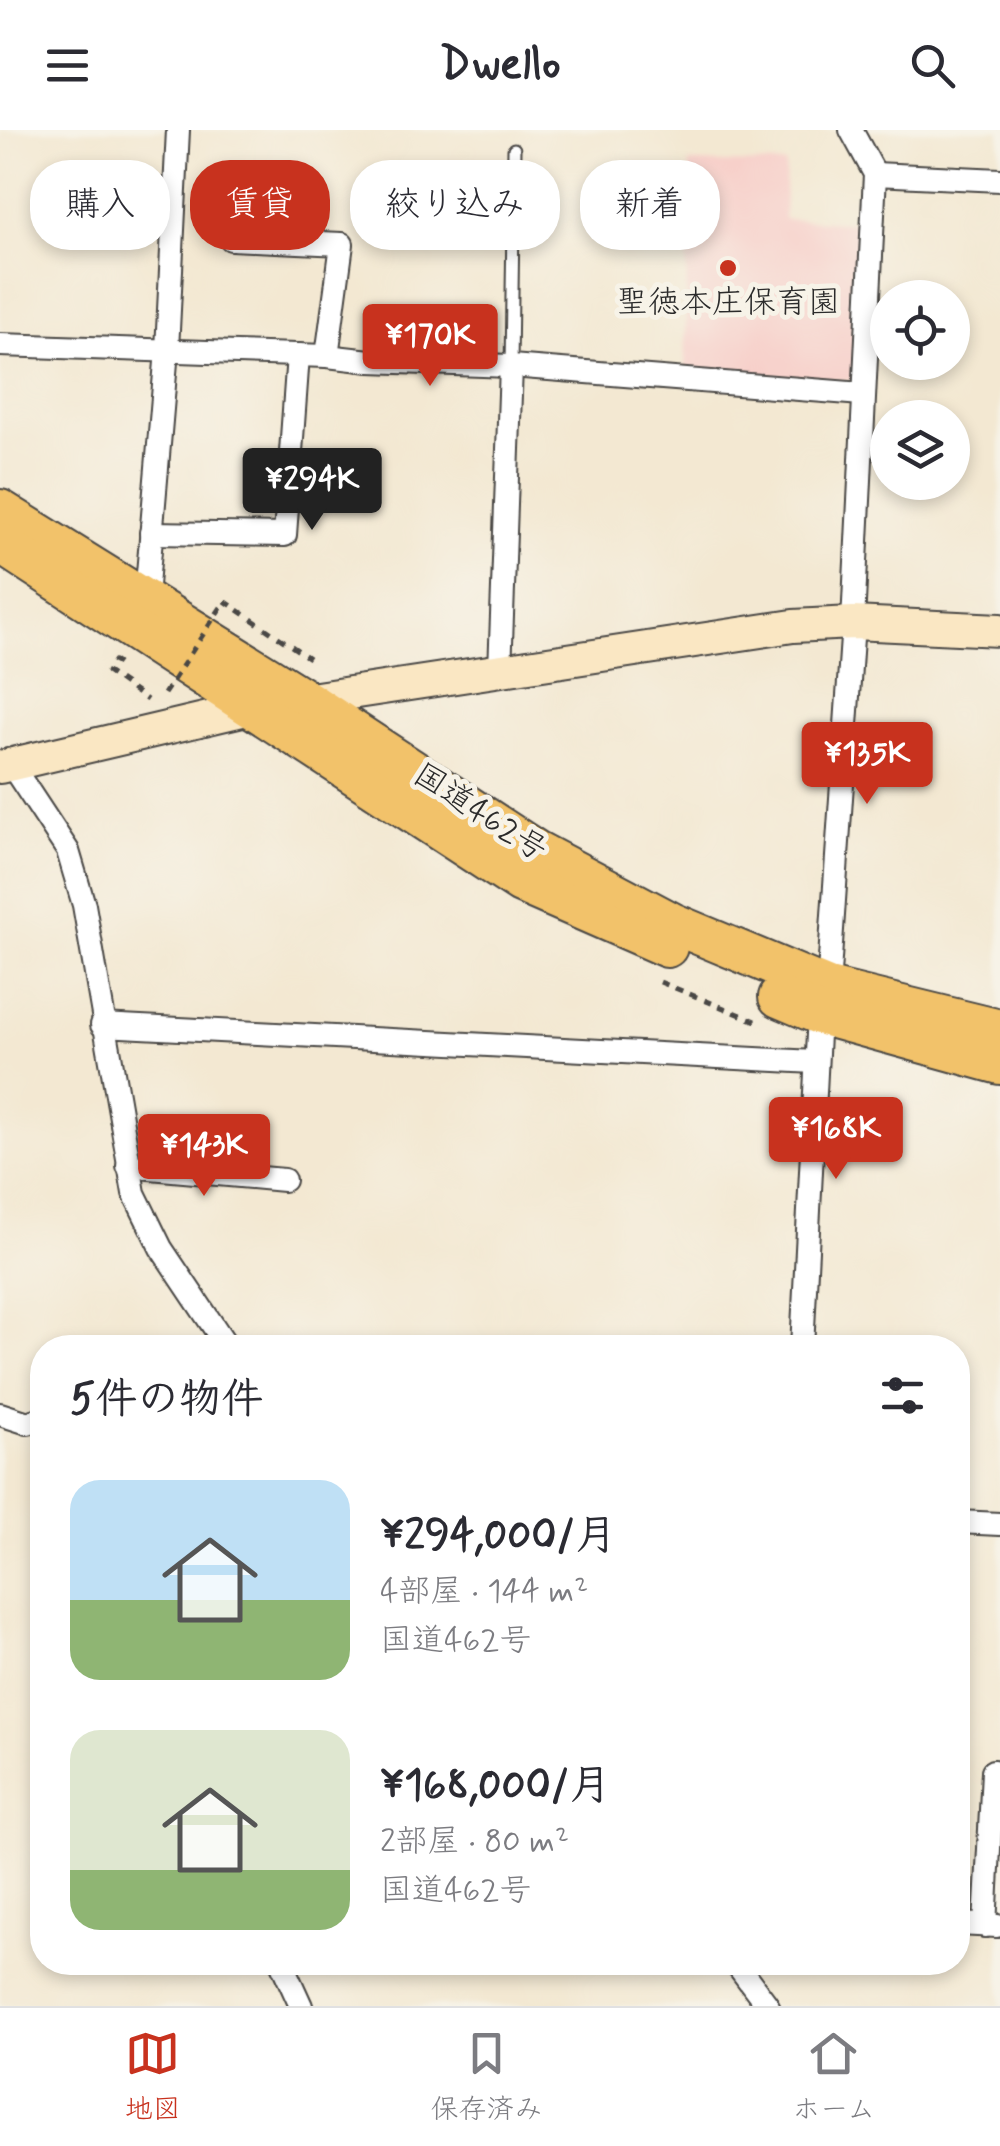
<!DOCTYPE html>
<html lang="ja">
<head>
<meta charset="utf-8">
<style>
  :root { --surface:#fff; --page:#f7f7f7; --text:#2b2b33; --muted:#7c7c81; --line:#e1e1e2; --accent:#c8321e }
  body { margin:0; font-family:Mynerve,"Klee One",sans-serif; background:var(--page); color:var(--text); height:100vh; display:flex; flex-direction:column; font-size:38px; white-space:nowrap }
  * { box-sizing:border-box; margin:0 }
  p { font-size:32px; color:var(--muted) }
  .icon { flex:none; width:55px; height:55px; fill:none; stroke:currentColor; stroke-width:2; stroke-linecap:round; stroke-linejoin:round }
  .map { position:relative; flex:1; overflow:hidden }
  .sheet { position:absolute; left:30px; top:1205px; width:940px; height:640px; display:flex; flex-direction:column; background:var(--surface); border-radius:40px; box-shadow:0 5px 15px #0003 }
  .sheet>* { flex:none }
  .top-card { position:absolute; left:30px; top:30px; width:940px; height:90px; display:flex; gap:20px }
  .tools { position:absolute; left:870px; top:150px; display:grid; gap:20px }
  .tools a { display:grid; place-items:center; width:100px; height:100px; border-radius:50%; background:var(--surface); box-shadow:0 5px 15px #0003; font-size:50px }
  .price { position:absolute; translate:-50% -85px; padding:0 22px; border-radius:10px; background:var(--accent); color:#fff; font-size:32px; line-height:65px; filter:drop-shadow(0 2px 5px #0008) }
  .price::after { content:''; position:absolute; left:50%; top:60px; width:30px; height:22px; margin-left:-15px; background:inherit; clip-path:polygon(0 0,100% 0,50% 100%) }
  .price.selected { background:#222; color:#fff }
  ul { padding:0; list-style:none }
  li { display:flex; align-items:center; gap:30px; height:250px; padding:0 40px }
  li span { display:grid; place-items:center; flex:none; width:280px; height:200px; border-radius:30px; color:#555 }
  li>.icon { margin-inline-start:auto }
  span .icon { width:120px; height:120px; fill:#fffc; stroke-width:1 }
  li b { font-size:42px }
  h2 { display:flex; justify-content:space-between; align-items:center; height:120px; padding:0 40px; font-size:42px }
  .pill { padding:0 35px; border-radius:40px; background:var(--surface); box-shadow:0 5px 15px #0003; font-size:35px; line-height:90px }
  .pill.selected { background:var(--accent); color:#fff }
  header { display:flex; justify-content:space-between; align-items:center; height:130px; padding:0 40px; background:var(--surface); font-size:45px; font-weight:700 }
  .tab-bar { display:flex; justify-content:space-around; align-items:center; height:140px; border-top:2px solid var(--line); background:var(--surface); font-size:28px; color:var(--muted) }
  .tab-bar a { display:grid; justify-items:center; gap:5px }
  .tab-bar .selected { color:var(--accent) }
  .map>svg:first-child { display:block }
  .built { fill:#f7d0ca }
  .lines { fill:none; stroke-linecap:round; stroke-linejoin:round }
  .lane-casing { stroke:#494744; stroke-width:15 }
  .street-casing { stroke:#494744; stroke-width:26 }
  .secondary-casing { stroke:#494744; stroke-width:36 }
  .highway-casing { stroke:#494744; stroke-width:44 }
  .path { stroke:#494744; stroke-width:5; stroke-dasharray:8 8; stroke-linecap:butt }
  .lane { stroke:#fff; stroke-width:11 }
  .street { stroke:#fff; stroke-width:22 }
  .secondary { stroke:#fae7c3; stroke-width:32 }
  .highway { stroke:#f2c26a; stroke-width:40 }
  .path-bridge { stroke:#494744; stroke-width:5; stroke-dasharray:8 8; stroke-linecap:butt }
  .poi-dot { fill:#c8321e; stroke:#f7f3e8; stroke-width:4 }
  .labels { text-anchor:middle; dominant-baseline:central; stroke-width:10; stroke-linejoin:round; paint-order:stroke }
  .poi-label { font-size:32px; fill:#2b2b2b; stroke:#f7f3e8 }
  .street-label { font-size:32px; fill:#2b2b2b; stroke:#f7f3e8 }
</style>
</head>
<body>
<header><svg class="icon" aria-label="menu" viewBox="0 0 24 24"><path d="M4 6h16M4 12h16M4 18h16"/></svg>Dwello<svg class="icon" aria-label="search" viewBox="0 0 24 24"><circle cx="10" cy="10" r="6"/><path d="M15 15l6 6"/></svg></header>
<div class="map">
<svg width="1000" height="1876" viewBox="0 0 1000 1876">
  <rect width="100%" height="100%" fill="#f7f3e8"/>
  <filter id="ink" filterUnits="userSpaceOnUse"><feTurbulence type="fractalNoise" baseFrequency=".01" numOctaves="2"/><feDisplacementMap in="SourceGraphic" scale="20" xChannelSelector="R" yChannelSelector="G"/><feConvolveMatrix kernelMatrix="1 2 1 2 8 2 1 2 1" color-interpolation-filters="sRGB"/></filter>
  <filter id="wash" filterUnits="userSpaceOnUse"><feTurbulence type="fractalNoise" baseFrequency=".0048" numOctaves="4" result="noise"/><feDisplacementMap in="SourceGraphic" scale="40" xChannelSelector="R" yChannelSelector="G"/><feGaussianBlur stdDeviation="2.25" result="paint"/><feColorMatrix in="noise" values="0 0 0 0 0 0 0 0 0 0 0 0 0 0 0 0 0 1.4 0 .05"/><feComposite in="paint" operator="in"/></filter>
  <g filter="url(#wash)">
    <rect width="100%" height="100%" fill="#f3e8d2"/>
    <path class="built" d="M689 33 786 34 784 89 858 93 862 97 859 251 685 242Z"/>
  </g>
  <g filter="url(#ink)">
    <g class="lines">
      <g class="lane-casing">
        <path id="lane" d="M511 236 514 19"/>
      </g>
      <g class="street-casing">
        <g id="street">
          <path d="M875 44 1000 50"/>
          <path d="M231 109 342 114 327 226"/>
          <path d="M0 215 327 226 370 231 511 236 862 264"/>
          <path d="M151 403 285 405 298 225"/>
          <path d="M145 479 167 220 178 0"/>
          <path d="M500 541 511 236"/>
          <path d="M10 633 68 721 84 775 134 1063 161 1118 228 1218"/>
          <path d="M828 858 853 493 875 44 851 0"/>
          <path d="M102 895 815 932"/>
          <path d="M128 1036 284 1050"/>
          <path d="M802 1218 819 884"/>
          <path d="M0 1284 28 1293 42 1288"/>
          <path d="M958 1392 1000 1394"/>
          <path d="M958 1794 997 1796"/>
          <path d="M985 1796 993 1641"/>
          <path d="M281 1832 301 1876"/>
          <path d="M735 1832 768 1876"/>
        </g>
      </g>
      <g class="secondary-casing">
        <path id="secondary" d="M0 637 251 578 793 496 853 493 1000 500"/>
      </g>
      <g class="highway-casing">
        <g id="highway">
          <path d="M0 380 304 569 536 721 672 793 828 858 1000 900"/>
          <path d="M0 413 521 753 667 817"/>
          <path d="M779 867 819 884 1000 934"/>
        </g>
      </g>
      <g class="path">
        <path d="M225 471 309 528"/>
        <path d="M118 534 114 531 107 542 147 570"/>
        <path d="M660 852 756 891"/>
      </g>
      <use href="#lane" class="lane"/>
      <use href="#street" class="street"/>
      <use href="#secondary" class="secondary"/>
      <use href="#highway" class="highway"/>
      <path class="path-bridge" d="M164 564 225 471"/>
    </g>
  </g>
  <circle class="poi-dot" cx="728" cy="138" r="10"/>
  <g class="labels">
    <g class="poi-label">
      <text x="728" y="173">聖徳本庄保育園</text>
    </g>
    <g class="street-label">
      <text transform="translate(480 683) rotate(33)">国道462号</text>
    </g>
  </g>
</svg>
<div class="tools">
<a><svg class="icon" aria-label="locate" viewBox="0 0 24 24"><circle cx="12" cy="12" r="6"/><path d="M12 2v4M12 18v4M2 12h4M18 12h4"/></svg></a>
<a><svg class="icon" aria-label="layers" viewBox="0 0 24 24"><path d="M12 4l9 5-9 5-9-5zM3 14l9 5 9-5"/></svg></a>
</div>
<b class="price" style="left:430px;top:259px">¥170K</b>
<b class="price selected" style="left:312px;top:403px">¥294K</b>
<b class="price" style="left:867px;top:677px">¥135K</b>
<b class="price" style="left:836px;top:1052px">¥168K</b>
<b class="price" style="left:204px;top:1069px">¥143K</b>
<div class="top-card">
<a class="pill">購入</a>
<a class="pill selected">賃貸</a>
<a class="pill">絞り込み</a>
<a class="pill">新着</a>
</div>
<section class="sheet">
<h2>5件の物件<svg class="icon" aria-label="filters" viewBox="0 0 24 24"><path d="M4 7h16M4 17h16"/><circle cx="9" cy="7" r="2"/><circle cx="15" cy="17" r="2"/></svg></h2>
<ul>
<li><span style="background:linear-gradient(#bfe0f5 60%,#8fb573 0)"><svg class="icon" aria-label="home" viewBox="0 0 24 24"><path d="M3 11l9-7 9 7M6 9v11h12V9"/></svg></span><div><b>¥294,000/月</b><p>4部屋 · 144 m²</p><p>国道462号</p></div></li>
<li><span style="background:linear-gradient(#dfe7d0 70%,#8fb573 0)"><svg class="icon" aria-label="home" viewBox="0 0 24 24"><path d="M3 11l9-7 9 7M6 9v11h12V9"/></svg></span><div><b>¥168,000/月</b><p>2部屋 · 80 m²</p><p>国道462号</p></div></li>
</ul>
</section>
</div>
<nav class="tab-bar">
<a class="selected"><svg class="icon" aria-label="map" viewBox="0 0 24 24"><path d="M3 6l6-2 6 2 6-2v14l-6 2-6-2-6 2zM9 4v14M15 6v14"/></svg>地図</a>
<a><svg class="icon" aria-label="saved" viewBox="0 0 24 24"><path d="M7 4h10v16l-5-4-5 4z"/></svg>保存済み</a>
<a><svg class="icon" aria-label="home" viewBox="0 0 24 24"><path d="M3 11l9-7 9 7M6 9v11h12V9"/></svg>ホーム</a>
</nav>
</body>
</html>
